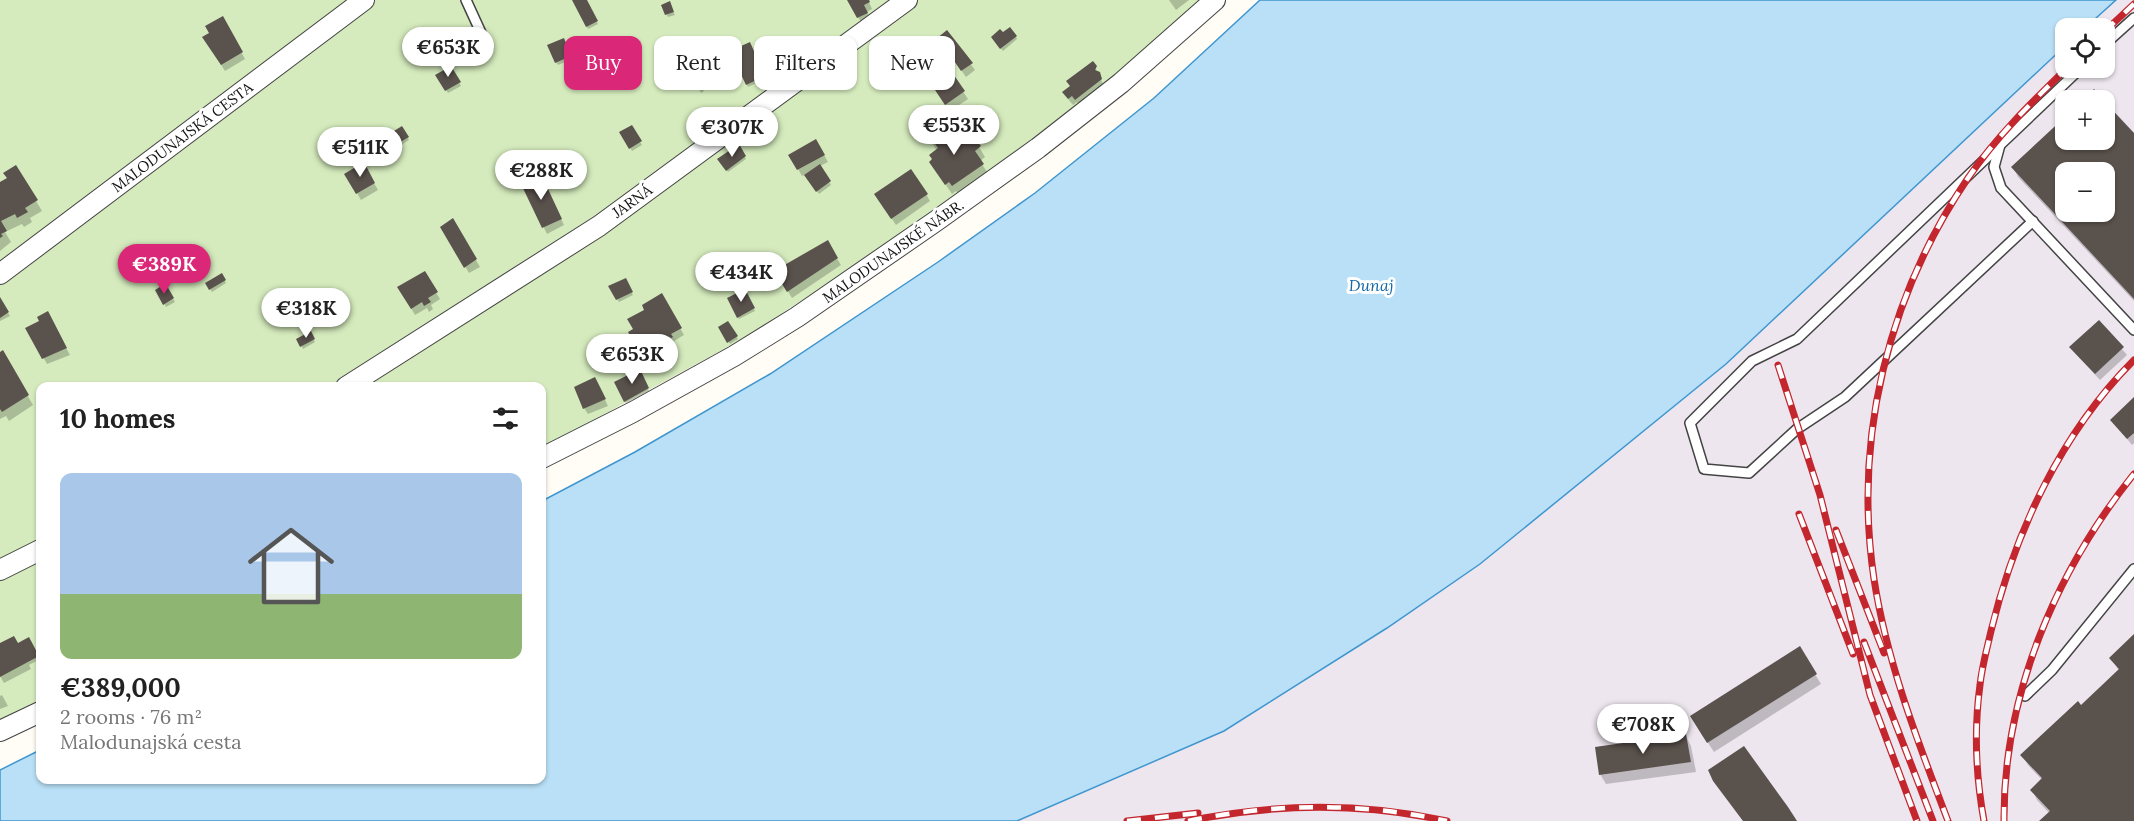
<!DOCTYPE html>
<html lang="en">
<head>
<meta charset="utf-8">
<style>
  :root { --surface:#fff; --page:#f6f6f6; --text:#222; --muted:#767676; --accent:#db2777 }
  body { margin:0; font-family:Lora,serif; background:var(--page); color:var(--text); height:100vh; display:flex; flex-direction:column; font-size:22px; white-space:nowrap }
  * { box-sizing:border-box; margin:0 }
  p { font-size:20px; color:var(--muted) }
  .icon { flex:none; width:33px; height:33px; fill:none; stroke:currentColor; stroke-width:2; stroke-linecap:round; stroke-linejoin:round }
  .map { position:relative; flex:1; overflow:hidden }
  .sheet { position:absolute; left:36px; top:382px; width:510px; height:402px; display:flex; flex-direction:column; background:var(--surface); border-radius:12px; box-shadow:0 2px 4px #0004 }
  .sheet>* { flex:none }
  .hud { position:absolute; left:564px; top:36px; width:570px; height:54px; display:flex; gap:12px }
  .fabs { position:absolute; left:2055px; top:18px; display:grid; gap:12px }
  .fabs a { display:grid; place-items:center; width:60px; height:60px; border-radius:12px; background:var(--surface); box-shadow:0 2px 4px #0004; font-size:30px }
  .price { position:absolute; translate:-50% -51px; padding:0 14px; border-radius:21px; background:#fff; color:#222; font-size:20px; line-height:39px; filter:drop-shadow(0 2px 3px #0008) }
  .price::after { content:''; position:absolute; left:50%; top:36px; width:18px; height:14px; margin-left:-9px; background:inherit; clip-path:polygon(0 0,100% 0,50% 100%) }
  .price.selected { background:var(--accent); color:#fff }
  ul { padding:0; list-style:none }
  li { display:grid; align-content:center; gap:12px; height:318px; padding:0 24px }
  li span { display:grid; place-items:center; height:186px; border-radius:12px; color:#555 }
  li>.icon { margin-inline-start:auto }
  span .icon { width:108px; height:108px; fill:#fffc; stroke-width:1 }
  li b { font-size:26px }
  h2 { display:flex; justify-content:space-between; align-items:center; height:72px; padding:0 24px; font-size:26px }
  .pill { padding:0 21px; border-radius:12px; background:var(--surface); box-shadow:0 2px 4px #0004; font-size:21px; line-height:54px }
  .pill.selected { background:var(--accent); color:#fff }
  .map>svg:first-child { display:block }
  .industrial { fill:#eee6ef; fill-rule:evenodd }
  .green { fill:#d5ebbd }
  .water { fill:#b9e0f7; stroke:#3f96cf; stroke-width:1.5 }
  .shadow { fill:#0003; fill-rule:evenodd }
  .building { fill:#5a524d; fill-rule:evenodd }
  .lines { fill:none; stroke-linecap:round; stroke-linejoin:round }
  .lane-casing { stroke:#444; stroke-width:12 }
  .street-casing { stroke:#444; stroke-width:22 }
  .lane { stroke:#fff; stroke-width:9 }
  .street { stroke:#fff; stroke-width:20 }
  .rail-casing { stroke:#c4262e; stroke-width:7 }
  .rail { stroke:#fff; stroke-width:4.5; stroke-dasharray:14; stroke-linecap:butt }
  .labels { text-anchor:middle; dominant-baseline:central; stroke-width:6; stroke-linejoin:round; paint-order:stroke }
  .street-label { font-size:15px; fill:#111; stroke:#fff }
  .water-label { font-size:16px; font-style:italic; fill:#1768a6; stroke:#fff }
</style>
</head>
<body>
<div class="map">
<svg width="2134" height="821" viewBox="0 0 2134 821">
  <rect width="100%" height="100%" fill="#fffdf5"/>
  <path class="industrial" d="M2116 0H2134V821H1017L1224 731 1387 628 1480 564 1726 364 2065 46 2066 68H2104V28H2085ZM2066 100H2104V140H2066ZM2066 172H2104V212H2066Z"/>
  <path class="green" d="M0 0H1204L1141 59 944 207 744 338 542 448V387H40V704L0 723Z"/>
  <path class="water" d="M1260 0H2116L2085 28H2066L2065 46 1726 364 1480 564 1387 628 1224 731 1017 821H0V770L40 750V780H542V501L635 452 770 374 938 262 1035 193 1154 98Z"/>
  <g class="shadow">
    <path d="M574 0H586L598 24 588 29Z"/>
    <path d="M849 0H868L872 9 867 12 871 20 862 24Z"/>
    <path d="M1169 0H1189L1176 10Z"/>
    <path d="M669 3 675 15 668 17 662 6Z"/>
    <path d="M222 18 245 59 225 71 204 38 211 33Z"/>
    <path d="M947 32 975 70 966 77 955 61 947 68 968 99 950 111 935 88 946 72 928 48Z"/>
    <path d="M1002 34 1016 37 1017 39 1003 51 994 40Z"/>
    <path d="M563 40 572 59 558 65 556 62Z"/>
    <path d="M749 44 765 79 748 87 732 52Z"/>
    <path d="M686 48 692 60 687 63 680 50Z"/>
    <path d="M626 55 634 74 622 81 621 80 609 85 599 64Z"/>
    <path d="M1095 67 1104 86 1079 105 1077 102 1073 105 1068 99Z"/>
    <path d="M451 68 461 86 448 93 437 76Z"/>
    <path d="M696 83 697 86 700 84 704 91 701 93Z"/>
    <path d="M631 127 642 145 632 151 621 132Z"/>
    <path d="M944 127 952 140 966 141 979 147 985 157 980 161 989 175 959 195 956 191 952 194 931 163 937 151 929 138Z"/>
    <path d="M402 128 409 140 398 147 391 134Z"/>
    <path d="M2134 135V301L2018 177 2013 167 2066 140H2104ZM2066 172H2104V212H2066Z"/>
    <path d="M816 141 828 162 820 166 831 185 819 194 806 174 802 176 790 155Z"/>
    <path d="M739 146 746 159 728 172 719 159Z"/>
    <path d="M363 164 378 190 361 200 346 174Z"/>
    <path d="M16 167 42 211 30 218 32 222 24 227 22 224 5 232 11 242 0 251V184L9 179Z"/>
    <path d="M544 183 564 225 547 234 523 185Z"/>
    <path d="M926 194 930 201 896 225 880 201Z"/>
    <path d="M453 221 480 267 469 273 442 227Z"/>
    <path d="M827 242 841 265 792 298 776 272Z"/>
    <path d="M424 273 440 299 431 305 433 309 429 312 427 308 415 315 399 288Z"/>
    <path d="M222 275 226 283 212 292 207 284Z"/>
    <path d="M625 280 633 295 619 302 610 287Z"/>
    <path d="M167 288 175 302 166 307 157 290Z"/>
    <path d="M745 291 755 311 739 319 729 299Z"/>
    <path d="M661 295 684 335 674 341 675 344 664 351 662 347 650 354 643 343 638 347 633 339 635 329Z"/>
    <path d="M0 300 10 316 0 321Z"/>
    <path d="M47 313 70 355 47 364 27 329 41 321Z"/>
    <path d="M2099 322 2127 355 2100 380 2075 353Z"/>
    <path d="M728 323 738 339 730 344 720 328Z"/>
    <path d="M310 333 315 342 303 349 298 339Z"/>
    <path d="M2 352 33 405 9 421 6 416 0 419V353Z"/>
    <path d="M639 371 649 391 626 403 616 382Z"/>
    <path d="M598 385 608 406 588 414 584 408Z"/>
    <path d="M2134 399V443L2132 445 2112 420Z"/>
    <path d="M2134 636V821H2042L2050 814 2037 800 2032 790 2042 780 2028 765 2022 755 2081 707 2119 671 2111 658Z"/>
    <path d="M29 639 40 659 29 665 31 669 4 683 0 676V645H18Z"/>
    <path d="M1799 648 1821 684 1714 752 1697 726Z"/>
    <path d="M2 695 8 706 0 709V696Z"/>
    <path d="M1686 736 1691 746 1696 772 1606 784 1600 774Z"/>
  </g>
  <g class="building">
    <path d="M572 0H587L598 21 586 27Z"/>
    <path d="M847 0H869L870 2 864 5 868 13 857 18Z"/>
    <path d="M670 1 674 12 665 15 661 5Z"/>
    <path d="M223 16 243 52 221 65 202 37 209 33 205 26Z"/>
    <path d="M1010 27 1017 36 1000 49 991 37 1000 29 1003 32Z"/>
    <path d="M947 30 973 63 961 71 950 55 940 64 926 47Z"/>
    <path d="M564 38 571 56 555 63 547 45Z"/>
    <path d="M750 42 765 76 746 85 730 51Z"/>
    <path d="M687 46 692 57 684 61 678 50Z"/>
    <path d="M626 50 633 70 619 79 618 78 606 83 597 63Z"/>
    <path d="M1093 61 1097 66 1095 70 1100 72 1102 79 1075 100 1072 96 1068 99 1062 92 1070 86 1066 81Z"/>
    <path d="M451 66 461 82 445 91 435 75Z"/>
    <path d="M949 68 965 91 945 105 929 81Z"/>
    <path d="M2094 89 2104 100H2082Z"/>
    <path d="M2104 101 2134 133V299L2011 167 2066 116V140H2104ZM2066 172H2104V212H2066Z"/>
    <path d="M632 125 642 141 629 149 619 132Z"/>
    <path d="M945 125 948 130 946 132 951 139 961 131 966 139 972 135 981 146 975 151 984 164 952 186 949 182 945 185 929 162 932 159 929 155 938 148 933 141 931 143 927 137Z"/>
    <path d="M402 126 409 137 395 145 389 134Z"/>
    <path d="M816 139 825 155 797 170 788 155Z"/>
    <path d="M739 144 746 156 726 171 717 159Z"/>
    <path d="M364 162 375 183 356 194 344 174Z"/>
    <path d="M820 164 831 181 816 192 804 175Z"/>
    <path d="M16 165 38 200 25 208 28 212 17 218 15 214 1 221 7 231 1 234 3 236 0 238V182L7 178 3 173Z"/>
    <path d="M911 169 928 194 891 219 874 194Z"/>
    <path d="M541 174 562 219 542 228 521 184Z"/>
    <path d="M453 218 477 259 464 268 440 227Z"/>
    <path d="M828 240 838 258 787 292 774 271Z"/>
    <path d="M425 271 438 292 428 298 431 302 424 306 422 302 411 309 397 287Z"/>
    <path d="M222 273 226 280 209 290 205 283Z"/>
    <path d="M626 278 633 292 616 300 608 286Z"/>
    <path d="M163 285 164 287 167 286 174 298 163 305 155 290Z"/>
    <path d="M745 289 755 308 737 318 727 298Z"/>
    <path d="M662 293 682 328 671 334 673 337 659 345 657 341 645 349 639 338 633 341 628 332 633 329 627 319 644 310 642 305Z"/>
    <path d="M0 297 9 312 0 318Z"/>
    <path d="M48 311 67 348 42 359 25 328 39 321 37 317Z"/>
    <path d="M2099 320 2124 347 2095 374 2069 347Z"/>
    <path d="M728 321 738 336 727 343 718 327Z"/>
    <path d="M311 331 315 339 300 347 296 339Z"/>
    <path d="M3 350 29 395 2 412 0 409V352Z"/>
    <path d="M640 369 649 388 624 402 614 382Z"/>
    <path d="M595 377 606 399 583 409 574 387Z"/>
    <path d="M2134 397V433L2127 439 2110 420Z"/>
    <path d="M2134 634V821H2039L2050 811 2030 790 2042 778 2020 755 2078 701 2081 705 2119 669 2109 658Z"/>
    <path d="M14 636 18 643 29 637 39 656 0 677V643Z"/>
    <path d="M1800 646 1817 674 1707 743 1690 716Z"/>
    <path d="M1686 734 1691 762 1599 775 1595 747Z"/>
    <path d="M1744 746 1788 807 1797 821H1743L1713 781 1708 770Z"/>
  </g>
  <g class="lines">
    <g class="lane-casing">
      <g id="lane">
        <path d="M466 0 488 48"/>
        <path d="M2104 45 2134 18"/>
        <path d="M2081 68 2000 145 1994 167 2001 188 2134 330"/>
        <path d="M2000 145 1797 339 1752 361 1690 423 1704 469 1749 473 1797 429 1845 397 2033 221"/>
        <path d="M2025 696 2052 670 2134 569"/>
      </g>
    </g>
    <g class="street-casing">
      <g id="street">
        <path d="M0 274 364 0"/>
        <path d="M346 387 599 226 907 0"/>
        <path d="M542 458 633 412 734 356 797 317 936 221 1038 148 1121 83 1215 0"/>
        <path d="M0 570 40 550"/>
        <path d="M0 731 40 712"/>
      </g>
    </g>
    <use href="#lane" class="lane"/>
    <use href="#street" class="street"/>
    <g class="rail-casing">
      <g id="rail">
        <path d="M2104 32 2134 4"/>
        <path d="M1778 365 1820 495 1870 695 1917 821"/>
        <path d="M1799 514 1853 654"/>
        <path d="M1836 530 1884 653"/>
        <path d="M1864 642 1933 821"/>
        <path d="M1127 821 1198 813"/>
        <path d="M1188 821C1276 803 1360 802 1447 821"/>
        <path d="M1948 821C1918 742 1887 663 1874 579 1853 438 1888 296 1968 178 1996 137 2032 102 2067 68"/>
        <path d="M1984 821C1976 777 1974 729 1980 685 1982 666 1987 649 1991 631 2015 532 2061 433 2134 360"/>
        <path d="M2004 821C2003 695 2056 571 2134 474"/>
      </g>
    </g>
    <use href="#rail" class="rail"/>
  </g>
  <g class="labels">
    <g class="street-label">
      <text transform="translate(182 137) rotate(-37)">MALODUNAJSKÁ CESTA</text>
      <text transform="translate(632 201) rotate(-36)">JARNÁ</text>
      <text transform="translate(893 251) rotate(-35)">MALODUNAJSKÉ NÁBR.</text>
    </g>
    <g class="water-label">
      <text x="1371" y="285">Dunaj</text>
    </g>
  </g>
</svg>
<div class="fabs">
<a><svg class="icon" aria-label="locate" viewBox="0 0 24 24"><circle cx="12" cy="12" r="6"/><path d="M12 2v4M12 18v4M2 12h4M18 12h4"/></svg></a>
<a>+</a>
<a>−</a>
</div>
<b class="price" style="left:448px;top:78px">€653K</b>
<b class="price" style="left:954px;top:156px">€553K</b>
<b class="price" style="left:732px;top:158px">€307K</b>
<b class="price" style="left:360px;top:178px">€511K</b>
<b class="price" style="left:541px;top:201px">€288K</b>
<b class="price selected" style="left:164px;top:295px">€389K</b>
<b class="price" style="left:741px;top:303px">€434K</b>
<b class="price" style="left:306px;top:339px">€318K</b>
<b class="price" style="left:632px;top:385px">€653K</b>
<b class="price" style="left:1643px;top:755px">€708K</b>
<div class="hud">
<a class="pill selected">Buy</a>
<a class="pill">Rent</a>
<a class="pill">Filters</a>
<a class="pill">New</a>
</div>
<section class="sheet">
<h2>10 homes<svg class="icon" aria-label="filters" viewBox="0 0 24 24"><path d="M4 7h16M4 17h16"/><circle cx="9" cy="7" r="2"/><circle cx="15" cy="17" r="2"/></svg></h2>
<ul>
<li><span style="background:linear-gradient(#a9c7e8 65%,#8fb573 0)"><svg class="icon" aria-label="home" viewBox="0 0 24 24"><path d="M3 11l9-7 9 7M6 9v11h12V9"/></svg></span><div><b>€389,000</b><p>2 rooms · 76 m²</p><p>Malodunajská cesta</p></div></li>
</ul>
</section>
</div>
</body>
</html>
